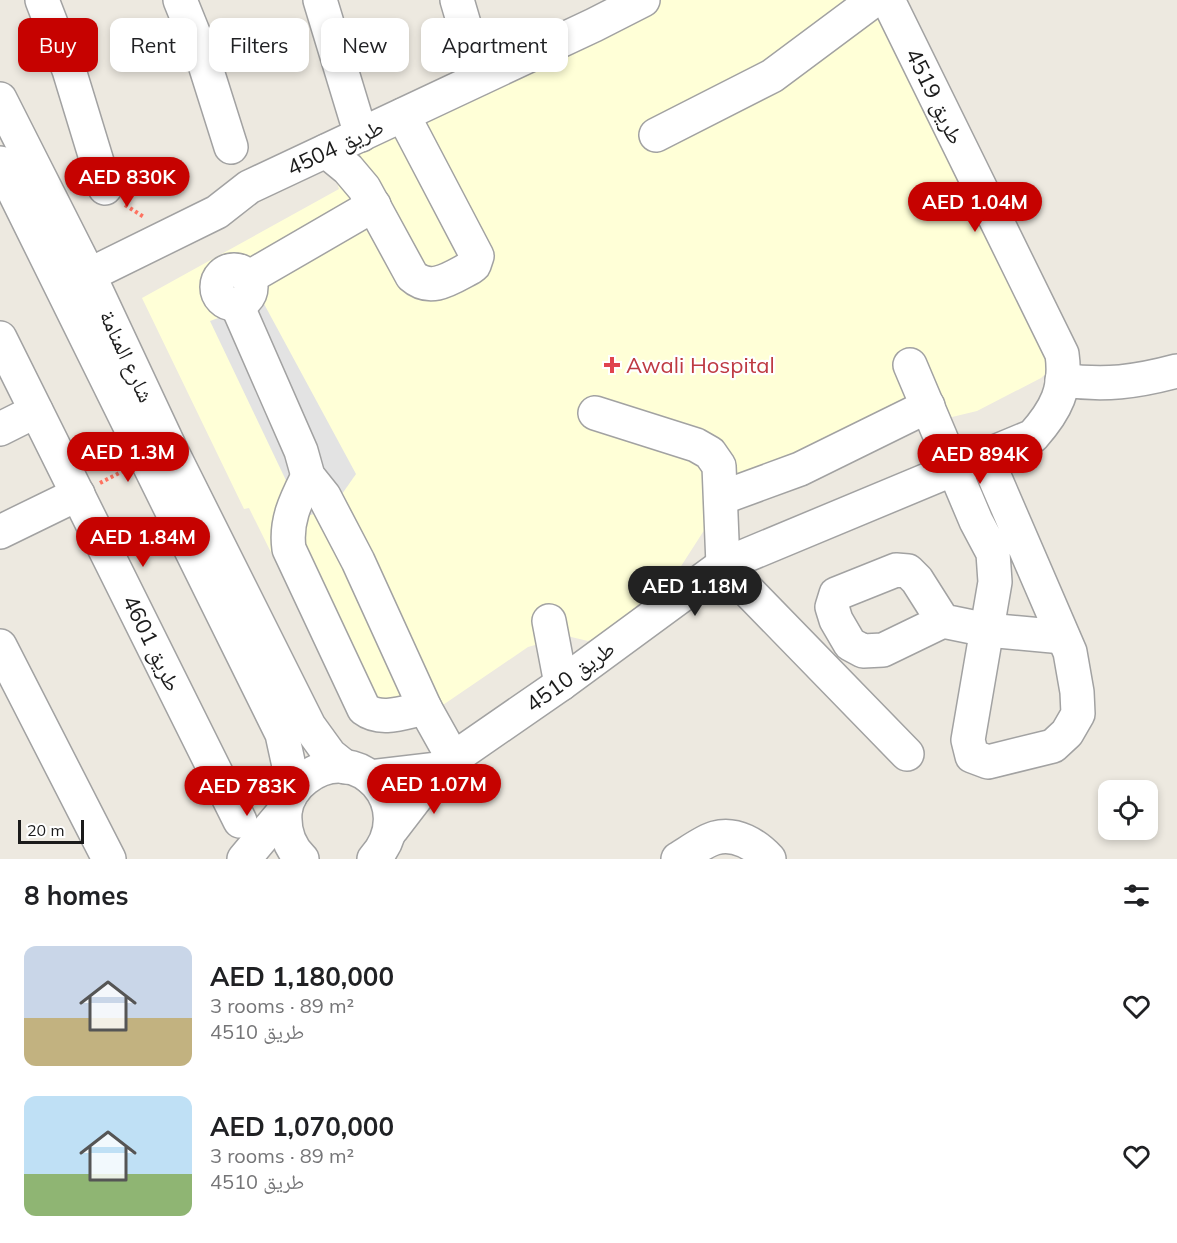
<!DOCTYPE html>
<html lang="en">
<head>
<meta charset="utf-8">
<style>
  :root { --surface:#fff; --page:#f2f2f2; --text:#202124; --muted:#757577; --accent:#c60200 }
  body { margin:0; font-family:Mulish,"Noto Naskh Arabic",sans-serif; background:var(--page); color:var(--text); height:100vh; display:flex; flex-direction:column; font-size:22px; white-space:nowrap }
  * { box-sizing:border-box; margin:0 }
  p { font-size:20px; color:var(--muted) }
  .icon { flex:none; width:33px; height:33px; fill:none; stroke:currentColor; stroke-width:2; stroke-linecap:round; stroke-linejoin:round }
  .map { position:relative; height:859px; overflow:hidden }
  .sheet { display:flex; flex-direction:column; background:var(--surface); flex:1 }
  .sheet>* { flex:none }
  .hud { position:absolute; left:18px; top:18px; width:600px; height:54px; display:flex; gap:12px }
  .buttons { position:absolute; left:1098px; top:780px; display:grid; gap:12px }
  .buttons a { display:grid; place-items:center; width:60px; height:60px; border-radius:12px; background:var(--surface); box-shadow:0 3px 9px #0003; font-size:30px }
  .scale { position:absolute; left:18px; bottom:15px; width:66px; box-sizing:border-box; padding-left:6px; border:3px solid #1b1b1b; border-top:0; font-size:16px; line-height:21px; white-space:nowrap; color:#1b1b1b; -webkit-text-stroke:4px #fff; paint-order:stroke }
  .price { position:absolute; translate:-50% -51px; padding:0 14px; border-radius:21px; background:var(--accent); color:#fff; font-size:20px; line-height:39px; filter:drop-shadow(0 2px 3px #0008) }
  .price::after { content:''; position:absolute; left:50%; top:36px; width:18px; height:14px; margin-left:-9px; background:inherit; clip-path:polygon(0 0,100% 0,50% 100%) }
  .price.selected { background:#222; color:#fff }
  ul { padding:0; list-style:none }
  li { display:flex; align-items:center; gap:18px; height:150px; padding:0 24px }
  li span { display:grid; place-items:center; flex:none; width:168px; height:120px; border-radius:12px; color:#555 }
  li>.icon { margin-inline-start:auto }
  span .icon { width:72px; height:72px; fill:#fffc; stroke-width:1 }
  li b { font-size:26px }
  h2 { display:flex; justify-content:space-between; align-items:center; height:72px; padding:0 24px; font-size:26px }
  .pill { padding:0 21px; border-radius:12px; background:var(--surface); box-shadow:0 3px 9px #0003; font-size:21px; line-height:54px }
  .pill.selected { background:var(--accent); color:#fff }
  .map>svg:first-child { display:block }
  .education { fill:#ffffd7 }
  .parking { fill:#e3e3e3 }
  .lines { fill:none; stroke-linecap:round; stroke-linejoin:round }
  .minor-casing { stroke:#a2a2a2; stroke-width:36 }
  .path { stroke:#fe7260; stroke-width:4; stroke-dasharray:3 3; stroke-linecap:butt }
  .minor { stroke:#fff; stroke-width:33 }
  .health-dot { fill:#e0444e; stroke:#fff; stroke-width:2 }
  .labels { text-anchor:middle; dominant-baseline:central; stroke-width:4.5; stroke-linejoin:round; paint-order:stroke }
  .street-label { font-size:22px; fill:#1b1b1b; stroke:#fff }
  .health-label { font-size:22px; fill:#be3a42; stroke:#fff; text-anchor:start }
</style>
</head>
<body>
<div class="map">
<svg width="1177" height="859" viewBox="0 0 1177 859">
  <rect width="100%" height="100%" fill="#ede9e0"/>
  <path class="education" d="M657 0H882L1035 308 1049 371 1041 378 977 411 927 423 740 507 703 532 676 574 600 636 588 641 567 636 528 647 415 724 346 704 249 508 244 509 142 298 339 189 332 167Z"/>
  <path class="parking" d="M263 302 356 474 335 504 311 515 302 514 210 321Z"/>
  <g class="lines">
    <g class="minor-casing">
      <g id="minor">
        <path d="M42 0 69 70 105 188"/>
        <path d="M180 0 201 52 231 147"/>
        <path d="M320 0 361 135"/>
        <path d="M457 0 480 78"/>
        <path d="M0 99 89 275 170 448 309 726 330 755 345 767"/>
        <path d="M656 135 772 76 874 0"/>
        <path d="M326 151 348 169 364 188 412 276C431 293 451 278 470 268L474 265 477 256 403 115"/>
        <path d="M0 163 282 734 289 766 290 796"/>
        <circle cx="234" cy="287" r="17"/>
        <path d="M69 270 77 275H89L217 212 249 187 594 25 643 0"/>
        <path d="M248 278 374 205"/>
        <path d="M237 305 301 451 308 476 324 496 358 561 425 708 453 758"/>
        <path d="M0 338 240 821"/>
        <path d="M910 365 976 521 993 553 995 582 968 740 972 756 988 762 1053 746 1067 733 1078 714 1077 692 1070 652 985 455"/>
        <path d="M1062 380C1105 386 1136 382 1177 371"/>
        <path d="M595 413 696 445 710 453 719 466 723 565 907 754"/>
        <path d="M0 429 36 411"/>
        <path d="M308 476C296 500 285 521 289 549L364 709C381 722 405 712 425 708"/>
        <path d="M721 498 800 469 928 406"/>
        <path d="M0 532 78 494"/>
        <path d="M549 621 561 684"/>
        <path d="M943 621 917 580 908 571 896 570 836 594 832 607 836 620 850 644 863 651 883 650 943 621 987 630 1063 637"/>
        <path d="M0 646 109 859"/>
        <path d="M370 777 438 769 561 684 723 565 1033 436C1056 410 1067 389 1062 354L888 0"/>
        <path d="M392 829 438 769"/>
        <path d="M244 859 285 810"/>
        <path d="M302 859C289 847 284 830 285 813 286 799 295 786 306 778 357 738 421 806 374 859"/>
        <path d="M678 859C688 853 704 841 715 838 736 832 756 845 769 859"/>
      </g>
    </g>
    <g class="path">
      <path d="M125 205 144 217"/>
      <path d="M100 483 123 471"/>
    </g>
    <use href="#minor" class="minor"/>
  </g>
  <path class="health-dot" d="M609 356h6v6h6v6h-6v6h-6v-6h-6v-6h6z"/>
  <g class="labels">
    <g class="street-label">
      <text transform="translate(935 96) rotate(64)">طريق 4519</text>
      <text transform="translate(335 147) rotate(-25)">طريق 4504</text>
      <text transform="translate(127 356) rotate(65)">شارع المنامة</text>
      <text transform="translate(152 643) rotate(64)">طريق 4601</text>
      <text transform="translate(570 676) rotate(-36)">طريق 4510</text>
    </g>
    <g class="health-label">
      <text x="626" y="365">Awali Hospital</text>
    </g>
  </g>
</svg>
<div class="buttons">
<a><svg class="icon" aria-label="locate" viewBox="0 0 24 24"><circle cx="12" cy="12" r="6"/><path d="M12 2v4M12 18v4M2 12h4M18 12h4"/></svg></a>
</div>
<div class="scale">20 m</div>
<b class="price" style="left:127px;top:208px">AED 830K</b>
<b class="price" style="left:975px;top:233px">AED 1.04M</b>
<b class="price" style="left:128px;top:483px">AED 1.3M</b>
<b class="price" style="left:980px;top:485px">AED 894K</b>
<b class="price" style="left:143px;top:568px">AED 1.84M</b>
<b class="price selected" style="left:695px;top:617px">AED 1.18M</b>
<b class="price" style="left:434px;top:815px">AED 1.07M</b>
<b class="price" style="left:247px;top:817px">AED 783K</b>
<div class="hud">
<a class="pill selected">Buy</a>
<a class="pill">Rent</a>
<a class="pill">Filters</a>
<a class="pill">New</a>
<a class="pill">Apartment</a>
</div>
</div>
<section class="sheet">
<h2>8 homes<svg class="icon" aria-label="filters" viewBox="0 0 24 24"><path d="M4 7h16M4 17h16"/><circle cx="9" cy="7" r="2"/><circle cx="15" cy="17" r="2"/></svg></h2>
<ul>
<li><span style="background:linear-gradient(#c9d6e8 60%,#c2b280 0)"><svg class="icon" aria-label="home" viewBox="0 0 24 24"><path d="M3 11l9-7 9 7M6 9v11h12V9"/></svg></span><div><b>AED 1,180,000</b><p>3 rooms · 89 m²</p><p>طريق 4510</p></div><svg class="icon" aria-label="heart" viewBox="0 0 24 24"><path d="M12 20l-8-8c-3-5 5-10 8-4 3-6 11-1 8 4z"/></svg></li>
<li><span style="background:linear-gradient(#bfe0f5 65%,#8fb573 0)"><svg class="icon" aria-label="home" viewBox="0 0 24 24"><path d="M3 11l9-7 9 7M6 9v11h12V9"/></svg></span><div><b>AED 1,070,000</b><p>3 rooms · 89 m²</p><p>طريق 4510</p></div><svg class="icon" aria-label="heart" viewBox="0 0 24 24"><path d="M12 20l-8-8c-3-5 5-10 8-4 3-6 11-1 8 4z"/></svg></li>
</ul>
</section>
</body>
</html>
